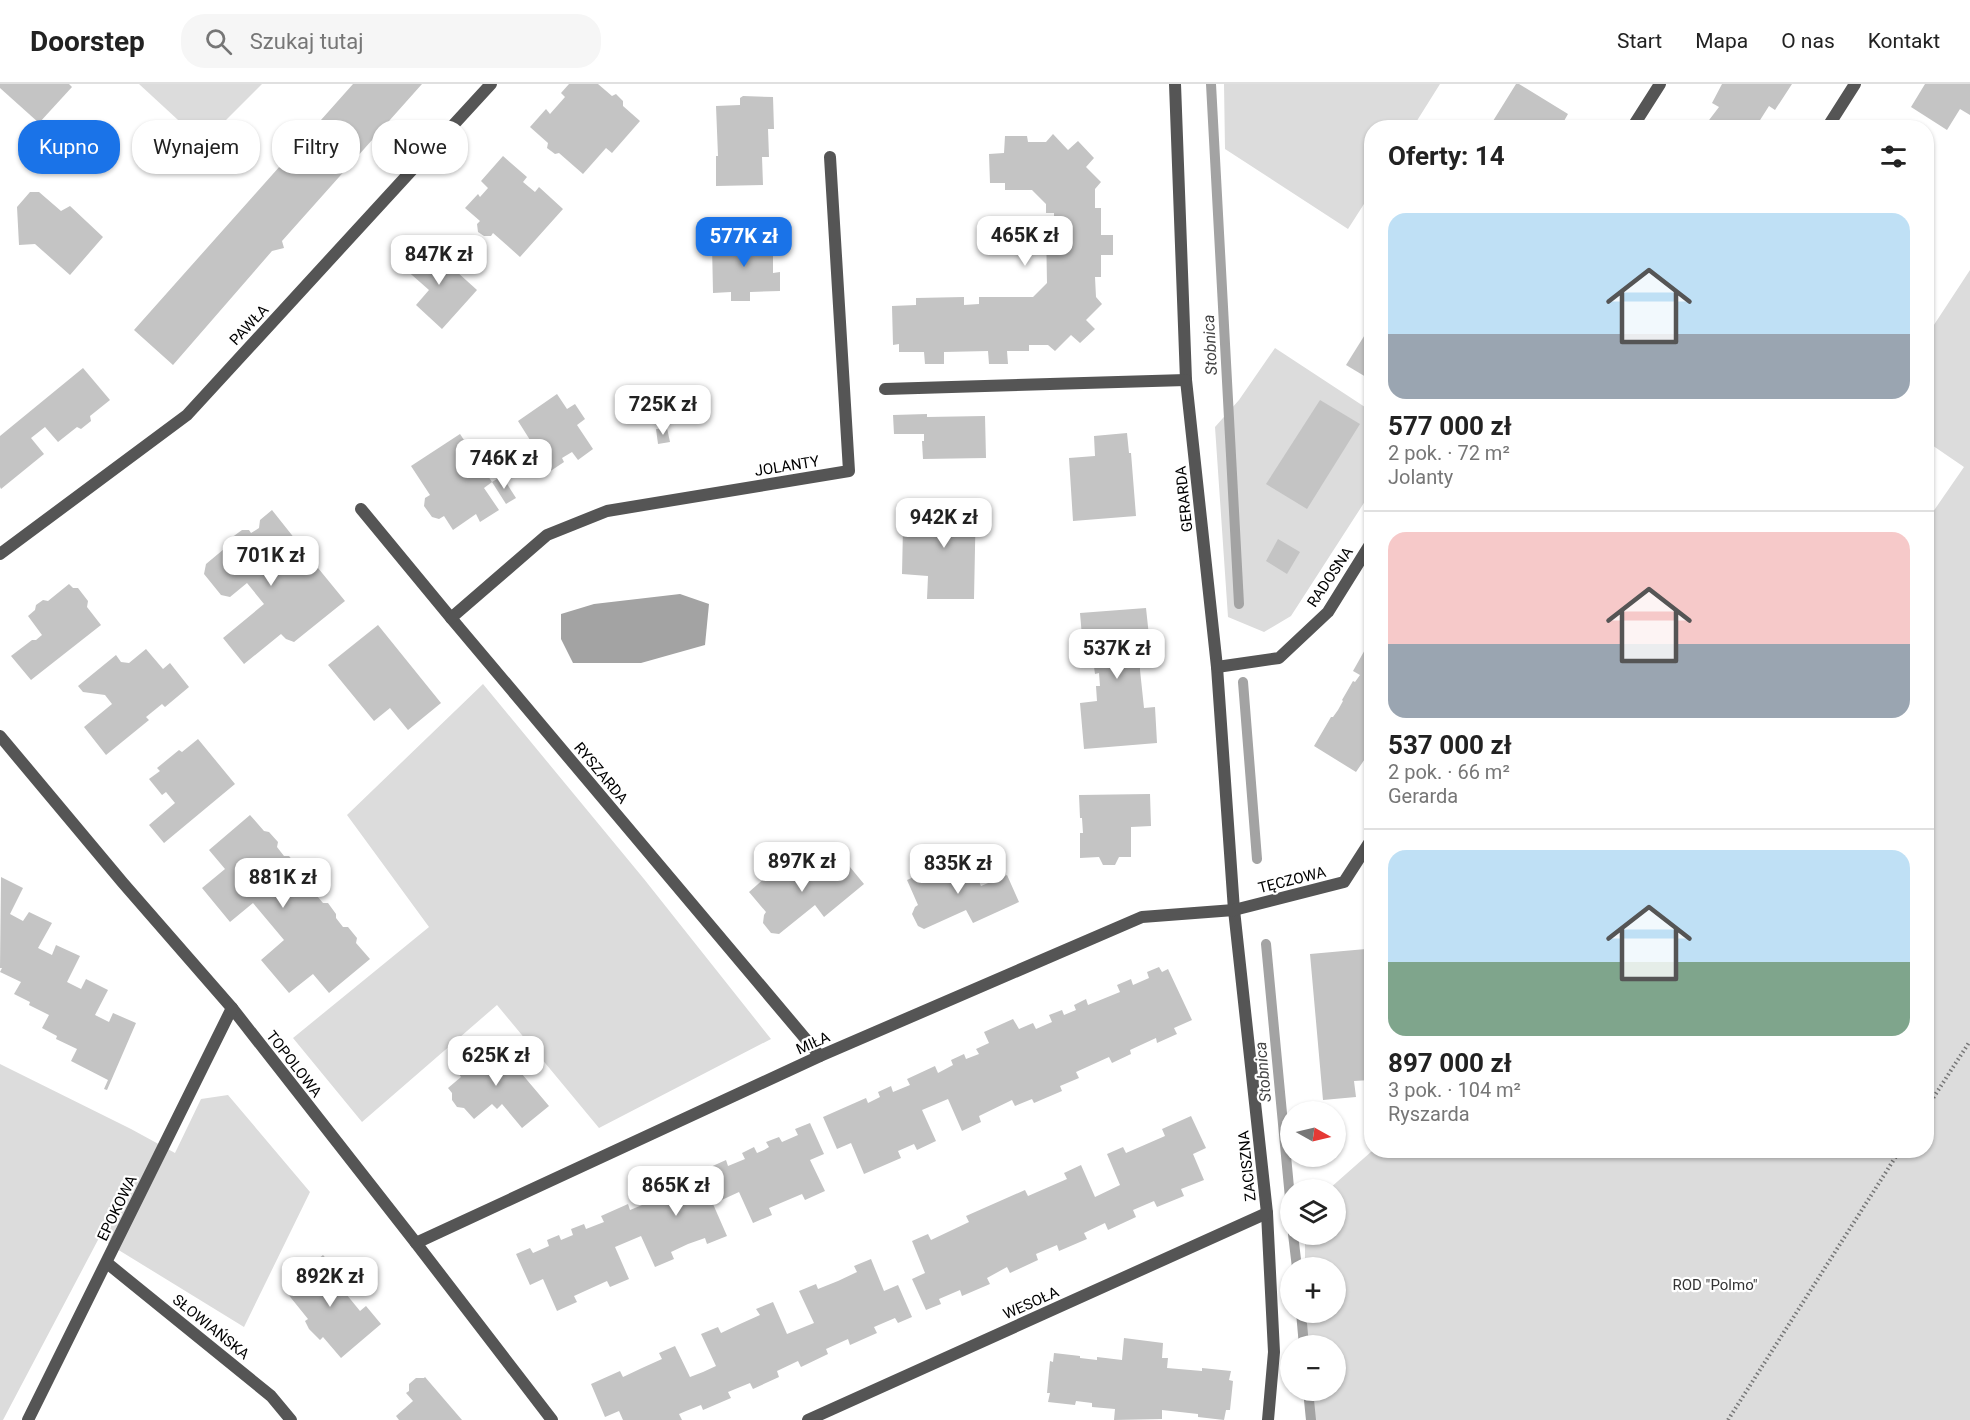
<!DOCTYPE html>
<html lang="pl">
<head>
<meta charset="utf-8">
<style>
  :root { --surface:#fff; --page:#f6f6f6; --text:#222; --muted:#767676; --line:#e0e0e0; --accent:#1a73e8 }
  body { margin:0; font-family:Roboto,sans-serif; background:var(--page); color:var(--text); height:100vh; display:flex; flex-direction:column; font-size:22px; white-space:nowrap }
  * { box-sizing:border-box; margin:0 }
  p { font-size:20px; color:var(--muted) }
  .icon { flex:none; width:33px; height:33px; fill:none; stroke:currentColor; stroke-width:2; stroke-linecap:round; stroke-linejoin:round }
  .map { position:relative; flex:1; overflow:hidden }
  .panel { position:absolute; left:1364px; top:36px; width:570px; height:1038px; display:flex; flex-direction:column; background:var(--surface); border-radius:24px; box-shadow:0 2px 4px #0004 }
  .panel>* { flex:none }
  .top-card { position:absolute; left:18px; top:36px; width:570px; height:54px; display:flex; gap:12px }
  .needle { width:39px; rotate:98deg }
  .fabs { position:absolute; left:1280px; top:1017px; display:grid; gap:12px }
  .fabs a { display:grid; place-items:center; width:66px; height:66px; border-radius:50%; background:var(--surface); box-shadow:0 2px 4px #0004; font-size:30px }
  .price { position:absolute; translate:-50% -51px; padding:0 14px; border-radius:12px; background:#fff; color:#222; font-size:20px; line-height:39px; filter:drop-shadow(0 2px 3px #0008) }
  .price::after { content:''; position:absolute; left:50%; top:36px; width:18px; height:14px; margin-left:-9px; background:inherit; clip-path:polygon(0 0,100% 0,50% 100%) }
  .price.selected { background:var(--accent); color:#fff }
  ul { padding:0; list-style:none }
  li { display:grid; align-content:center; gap:12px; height:318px; padding:0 24px }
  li+li { border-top:2px solid var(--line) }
  li span { display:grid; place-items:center; height:186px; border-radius:18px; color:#555 }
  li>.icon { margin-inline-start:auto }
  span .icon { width:108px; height:108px; fill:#fffc; stroke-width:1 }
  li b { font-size:26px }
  h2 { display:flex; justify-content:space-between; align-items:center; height:72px; padding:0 24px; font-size:26px }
  .tag { padding:0 21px; border-radius:24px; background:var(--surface); box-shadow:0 2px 4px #0004; font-size:21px; line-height:54px }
  .tag.selected { background:var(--accent); color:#fff }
  header { display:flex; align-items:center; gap:36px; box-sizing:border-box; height:84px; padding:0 30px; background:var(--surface); border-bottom:2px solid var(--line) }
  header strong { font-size:28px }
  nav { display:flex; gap:33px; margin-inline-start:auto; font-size:21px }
  .search { width:420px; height:54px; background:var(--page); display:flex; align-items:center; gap:15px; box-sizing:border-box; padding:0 21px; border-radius:24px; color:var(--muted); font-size:22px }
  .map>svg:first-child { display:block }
  .green { fill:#dcdcdc }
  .water { fill:#a3a3a3 }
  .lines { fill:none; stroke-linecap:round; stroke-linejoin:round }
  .stream { stroke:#a3a3a3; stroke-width:10 }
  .building { fill:#c4c4c4 }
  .path { stroke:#777; stroke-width:4; stroke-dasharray:1.5 3; stroke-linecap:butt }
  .street { stroke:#555; stroke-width:12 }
  .labels { text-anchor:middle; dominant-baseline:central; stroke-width:4.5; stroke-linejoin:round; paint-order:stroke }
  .street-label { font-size:15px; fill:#000; stroke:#fff }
  .park-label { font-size:15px; fill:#333; stroke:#fff }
  .water-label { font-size:16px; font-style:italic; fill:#444; stroke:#fff }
</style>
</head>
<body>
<header>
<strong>Doorstep</strong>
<div class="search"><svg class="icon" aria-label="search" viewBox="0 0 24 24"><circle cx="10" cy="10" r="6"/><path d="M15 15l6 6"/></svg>Szukaj tutaj</div>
<nav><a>Start</a><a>Mapa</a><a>O nas</a><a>Kontakt</a></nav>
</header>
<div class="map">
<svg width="1970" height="1336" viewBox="0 0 1970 1336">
  <rect width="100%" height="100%" fill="#fff"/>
  <g class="green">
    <path d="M139 0H262L203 59Z"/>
    <path d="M1224 0H1440L1413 43 1371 44V109L1348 145 1225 65Z"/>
    <path d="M1970 186V1336H1307V1307L1335 1306V1262L1306 1261V1229L1335 1228V1184L1305 1183V1151L1335 1150V1106L1329 1105 1372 1067 1926 1066V438L1964 383 1926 357V253Z"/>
    <path d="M1275 264 1371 327V408L1291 532 1264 548 1228 533 1215 343 1239 316Z"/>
    <path d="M483 600 644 795 771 955 599 1044 497 921 362 1038 293 954 429 843 347 731Z"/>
    <path d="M0 980 131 1045 175 1069 201 1015 228 1011 310 1108 244 1243 99 1154 3 1336H0Z"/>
  </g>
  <path class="water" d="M680 510 709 520 705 561 641 579H573L561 555V530L594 520Z"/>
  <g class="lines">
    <g class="stream">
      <path d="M1211 0 1239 520"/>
      <path d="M1243 598 1257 775"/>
      <path d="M1266 860 1290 1114"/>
      <path d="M1293 1150 1297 1184"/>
      <path d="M1301 1228 1304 1262"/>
      <path d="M1308 1306 1311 1336"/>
    </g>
  </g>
  <g class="building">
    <path d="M0 0H69L72 3 39 39 0 4Z"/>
    <path d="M353 0H422L282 157 284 164 272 167 173 281 134 246Z"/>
    <path d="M569 0H598L612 12 616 10 623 17V22L640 37 612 69 606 64 583 90 559 69 555 70 547 64 548 59 530 43 546 25 550 30 565 13 561 9Z"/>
    <path d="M1516 0H1519L1568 30 1560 44H1497L1498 41 1493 37Z"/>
    <path d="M1722 0H1792L1775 26 1769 22 1755 44H1703L1719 23 1712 19Z"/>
    <path d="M1925 0H1970V31L1960 25 1947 46 1911 23Z"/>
    <path d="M743 12 773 13 774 45H768L769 73H762L763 101 716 102V72H718L716 22 740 21V14Z"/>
    <path d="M1053 50 1068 66 1078 57 1094 74 1086 83 1101 98 1095 105V124H1101V151H1113V171H1101V193H1095L1096 213 1102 220 1086 236 1095 245 1080 259 1071 251 1055 267 1048 261H1029V267H1007L1008 280H989L988 267 944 268V280H925L924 268H899V260L893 261 892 222 916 221V214L964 213V221L979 220V213H1033L1047 199 1046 143H1054V129H1046V120L1032 106H1005V99H990L989 70 1004 69 1005 52H1027L1028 58H1046Z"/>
    <path d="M503 72 527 93 523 98 535 108 539 103 563 125 520 173 493 149 491 152H484L478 148 477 140 480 137 465 124 478 110 480 113 488 104 481 97Z"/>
    <path d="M30 108H39L61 127 70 122 103 153 70 191 35 160 19 161 17 123Z"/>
    <path d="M740 150H748L753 156V159L773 158V189L780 188V207L750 208V217H731V208L713 209 712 160 736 159 735 156Z"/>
    <path d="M426 160 477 206 442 245 416 221 429 206 404 184Z"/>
    <path d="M1371 241V296L1346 281Z"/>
    <path d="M83 284 110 316 90 332 91 337 81 345 77 343 58 358 45 343 31 354 44 370 1 405 0 403V352Z"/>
    <path d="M557 310 567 325 575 320 585 335 577 341 593 365 578 376 572 368 562 374 564 378 549 388 539 372 537 373 528 371 525 366 527 358 530 356 518 337Z"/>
    <path d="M1320 316 1360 340 1307 425 1266 400Z"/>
    <path d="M927 330V333L985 332 986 374 923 375 922 357H924V350H894L893 331Z"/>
    <path d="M667 344 670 358 658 360 656 345Z"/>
    <path d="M1127 349 1129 369H1131L1136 432 1073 437 1069 374 1095 372 1094 352Z"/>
    <path d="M460 350 492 398 484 404 499 426 480 438 476 430 453 446 444 432 439 435 432 433 424 422 425 414 430 411 411 382Z"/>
    <path d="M502 392 516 414 506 420 492 398Z"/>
    <path d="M929 414 976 415 974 515H927L928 492 902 490 903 444H928Z"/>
    <path d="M272 426 299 460 290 467 301 479 309 473 345 517 294 558 286 555 281 550 244 580 223 554 264 520 247 499 230 513 221 511 204 490 206 480 230 460 231 454 242 446H249L251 449 259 444 260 436Z"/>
    <path d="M1278 455 1300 468 1287 490 1266 477Z"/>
    <path d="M69 500 73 504H78L88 517 87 523 101 541 31 596 11 572 32 556H36L42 551 28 532 35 526 36 521 43 516 48 517Z"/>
    <path d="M1146 524 1149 552H1144L1146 570 1140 571V586L1144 624 1155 623 1157 659 1084 665 1080 619 1097 617 1096 602H1100L1099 589 1095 590 1093 575 1084 576 1080 529Z"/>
    <path d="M378 541 441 619 408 646 390 624 374 637 328 581Z"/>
    <path d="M1371 555V666L1356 688 1314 662 1331 633H1333L1338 626 1343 617 1342 616 1353 597 1355 598 1360 591 1353 587Z"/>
    <path d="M146 565 163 585 170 579 189 603 165 623 162 620 146 633 149 636 106 671 84 643 112 620 105 611 83 608 78 602 116 571 121 578 129 579Z"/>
    <path d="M198 655 235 700 164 759 149 741 175 719 166 708 162 711 149 695 160 687 157 684 179 666 182 668Z"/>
    <path d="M1150 710 1151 742 1131 743V773H1119L1115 781H1103L1099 773 1080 774V749H1083L1082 734H1080L1079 711Z"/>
    <path d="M250 731 264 747 269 748 278 758 277 763 284 772H289L298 783 297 788 323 819H328L336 830V834L343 843H348L357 854 356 859 370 875 329 909 313 890 289 909 261 876 284 856 253 819 230 838 202 804 225 785 209 766Z"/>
    <path d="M803 771 823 795 845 777 864 800 824 833 815 821 779 850 771 849 763 839 764 831 766 828 749 808 775 785 779 790Z"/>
    <path d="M968 774 981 802 1007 791 1019 818 973 839 966 826 924 845 918 842 912 830 915 823 918 821 907 796 938 782 941 786Z"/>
    <path d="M1 793 23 804 10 830 23 837 29 828 52 839 38 864 52 871 56 861 80 872 67 898 81 905 86 895 108 906 95 931 109 938 113 929 136 939 107 1006 104 1005 108 996 71 977 77 965 56 955 57 952 42 944 49 931 29 921 30 918 14 910 21 898 0 888 2 884H0Z"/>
    <path d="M1366 865 1371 918V996L1354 997 1356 1013 1323 1016 1310 870Z"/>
    <path d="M1159 883 1162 888 1168 885 1192 936 1174 944 1177 950 1157 959 1156 954 1130 966 1131 970 1112 979 1109 973 1076 988 1079 994 1060 1002 1062 1007 1034 1019 1032 1015 1015 1022 1012 1016 979 1032 981 1038 962 1047 948 1015 922 1026 936 1057 917 1066 914 1060 898 1067 901 1074 864 1090 851 1059 837 1065 823 1033 866 1014 868 1019 880 1013 878 1008 891 1002 893 1008 910 1001 907 995 935 982 938 989 953 981 951 976 964 970 966 975 979 970 976 965 989 959 984 948 1013 935 1019 945 1033 939 1036 945 1052 938 1049 931 1062 926 1064 931 1076 926 1074 921 1086 915 1088 921 1120 908 1117 901 1131 895 1133 901 1149 894 1147 888Z"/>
    <path d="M494 957 549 1022 522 1044 502 1020 497 1025 492 1020 474 1035 464 1024 457 1023 452 1016V1009L448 1004 461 993 457 987Z"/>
    <path d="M1191 1032 1206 1064 1193 1070 1204 1096 1181 1105 1184 1112 1157 1123 1154 1117 1133 1126 1136 1133 1108 1146 1105 1139 1084 1149 1087 1155 1059 1167 1057 1161 1036 1170 1038 1176 1010 1189 1007 1183 987 1194 990 1200 962 1212 960 1206 939 1215 941 1220 926 1226 912 1195 925 1189 912 1157 928 1150 931 1156 969 1138 966 1132 1025 1106 1028 1112 1067 1095 1064 1089 1081 1081 1095 1113 1120 1101 1107 1070 1123 1063 1126 1069 1165 1052 1162 1045Z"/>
    <path d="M810 1039 824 1070 810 1076 825 1107 805 1116 802 1110 769 1124 772 1131 753 1139 739 1108 713 1120 727 1152 707 1160 705 1154 688 1160 671 1168 674 1175 655 1183 641 1152 615 1163 629 1195 610 1203 607 1197 574 1212 577 1218 557 1227 543 1195 530 1201 516 1170 530 1164 533 1169 549 1162 547 1156 559 1151 561 1156 573 1151 571 1145 584 1140 586 1145 604 1138 601 1132 628 1120 630 1126 647 1119 645 1113 657 1107 659 1113 672 1107 669 1102 681 1096 684 1102 699 1095 697 1089 726 1076 728 1082 745 1075 742 1069 754 1063 757 1069 764 1066 769 1063 766 1058 779 1053 782 1058 798 1051 795 1045Z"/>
    <path d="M323 1171 339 1189 333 1194 360 1227 366 1222 381 1240 341 1274 323 1253 320 1256 309 1245 305 1237 308 1235 283 1204Z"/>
    <path d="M871 1175 884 1207 898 1201 912 1233 898 1239 895 1234 874 1243 877 1249 850 1261 848 1255 826 1265 828 1270 801 1283 798 1277 777 1287 779 1293 753 1305 750 1299 728 1308 731 1314 703 1326 701 1321 686 1327 679 1330 682 1336H623L619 1327 605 1333 591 1300 620 1287 623 1293 642 1284 662 1275 659 1269 675 1262 690 1293 703 1288 716 1282 701 1250 718 1243 721 1249 740 1240 760 1231 756 1225 773 1218 787 1250 814 1239 799 1207 816 1200 818 1205 838 1197 857 1188 854 1182Z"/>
    <path d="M1124 1254 1163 1259 1162 1274H1168L1167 1284 1202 1287V1284L1231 1287 1229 1296 1233 1297 1230 1326H1226L1224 1336 1198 1333V1330L1162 1326V1335L1114 1336 1115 1325 1092 1323V1319L1076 1317 1075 1321 1048 1318 1050 1309H1047L1050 1277 1053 1278 1054 1269 1080 1272V1274L1097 1276V1273L1122 1276Z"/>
    <path d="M425 1293 462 1336H399L396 1332 413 1317 406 1309 409 1307V1300L416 1294H424Z"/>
  </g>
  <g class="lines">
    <g class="path">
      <path d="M1926 1025 1970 957"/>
      <path d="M1728 1336 1900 1066"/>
    </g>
    <g class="street">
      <path d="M1175 0 1186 296 1217 583 1234 826 1267 1129 1274 1268 1268 1336"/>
      <path d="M1632 44 1660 0"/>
      <path d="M1827 44 1855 0"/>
      <path d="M885 305 1186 296"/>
      <path d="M361 425 451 534 820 972"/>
      <path d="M0 470 187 331 491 0"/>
      <path d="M451 534 547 451 607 427 849 387 830 73"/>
      <path d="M1217 583 1279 574 1328 528 1371 459"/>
      <path d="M0 652 123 799 232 924 416 1159 552 1336"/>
      <path d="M416 1159 820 972 1142 833 1234 826 1344 798 1371 756"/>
      <path d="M107 1179 271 1312 291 1336"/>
      <path d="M28 1336 232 924"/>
      <path d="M808 1336 1267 1129"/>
    </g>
  </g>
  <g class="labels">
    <g class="street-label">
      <text transform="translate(249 241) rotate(-47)">PAWŁA</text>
      <text transform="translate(787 382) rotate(-9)">JOLANTY</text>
      <text transform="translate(1184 415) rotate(-96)">GERARDA</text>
      <text transform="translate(1330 493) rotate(-56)">RADOSNA</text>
      <text transform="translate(601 689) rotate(50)">RYSZARDA</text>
      <text transform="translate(1292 796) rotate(-14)">TĘCZOWA</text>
      <text transform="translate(813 959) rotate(-24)">MIŁA</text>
      <text transform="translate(294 980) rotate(52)">TOPOLOWA</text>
      <text transform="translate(1247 1082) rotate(-96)">ZACISZNA</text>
      <text transform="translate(117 1124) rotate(-64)">EPOKOWA</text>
      <text transform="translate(1031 1219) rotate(-24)">WESOŁA</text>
      <text transform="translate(211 1243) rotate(39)">SŁOWIAŃSKA</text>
    </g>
    <g class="park-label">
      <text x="1715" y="1201">ROD "Polmo"</text>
    </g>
    <g class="water-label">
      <text transform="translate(1210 261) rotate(-93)">Stobnica</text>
      <text transform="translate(1263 988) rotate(-95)">Stobnica</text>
    </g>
  </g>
</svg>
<div class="fabs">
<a><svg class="needle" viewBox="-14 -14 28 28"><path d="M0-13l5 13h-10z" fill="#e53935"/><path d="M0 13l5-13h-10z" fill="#767676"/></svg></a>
<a><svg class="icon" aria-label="layers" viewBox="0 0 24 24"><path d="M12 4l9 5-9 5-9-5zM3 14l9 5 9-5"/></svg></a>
<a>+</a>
<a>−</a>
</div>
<b class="price" style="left:1025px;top:183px">465K zł</b>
<b class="price selected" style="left:744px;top:184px">577K zł</b>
<b class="price" style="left:439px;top:202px">847K zł</b>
<b class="price" style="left:663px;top:352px">725K zł</b>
<b class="price" style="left:504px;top:406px">746K zł</b>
<b class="price" style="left:944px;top:465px">942K zł</b>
<b class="price" style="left:271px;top:503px">701K zł</b>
<b class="price" style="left:1117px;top:596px">537K zł</b>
<b class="price" style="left:802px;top:809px">897K zł</b>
<b class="price" style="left:958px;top:811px">835K zł</b>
<b class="price" style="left:283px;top:825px">881K zł</b>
<b class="price" style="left:496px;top:1003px">625K zł</b>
<b class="price" style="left:676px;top:1133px">865K zł</b>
<b class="price" style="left:330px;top:1224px">892K zł</b>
<div class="top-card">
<a class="tag selected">Kupno</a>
<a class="tag">Wynajem</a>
<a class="tag">Filtry</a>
<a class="tag">Nowe</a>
</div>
<section class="panel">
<h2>Oferty: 14<svg class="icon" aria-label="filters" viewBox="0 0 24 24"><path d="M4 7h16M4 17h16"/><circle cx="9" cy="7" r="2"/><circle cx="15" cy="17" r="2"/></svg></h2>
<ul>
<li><span style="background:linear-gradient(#bfe0f5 65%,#9aa5b1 0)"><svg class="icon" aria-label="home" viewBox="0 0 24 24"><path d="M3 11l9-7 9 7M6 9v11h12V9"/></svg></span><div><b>577 000 zł</b><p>2 pok. · 72 m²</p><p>Jolanty</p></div></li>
<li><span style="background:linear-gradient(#f6c9c9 60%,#9aa5b1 0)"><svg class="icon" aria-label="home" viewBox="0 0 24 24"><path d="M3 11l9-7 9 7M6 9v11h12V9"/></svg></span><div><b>537 000 zł</b><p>2 pok. · 66 m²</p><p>Gerarda</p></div></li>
<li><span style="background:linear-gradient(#bfe0f5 60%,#7fa58c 0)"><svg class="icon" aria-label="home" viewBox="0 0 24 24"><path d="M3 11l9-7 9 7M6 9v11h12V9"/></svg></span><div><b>897 000 zł</b><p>3 pok. · 104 m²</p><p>Ryszarda</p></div></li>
</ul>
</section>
</div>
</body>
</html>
